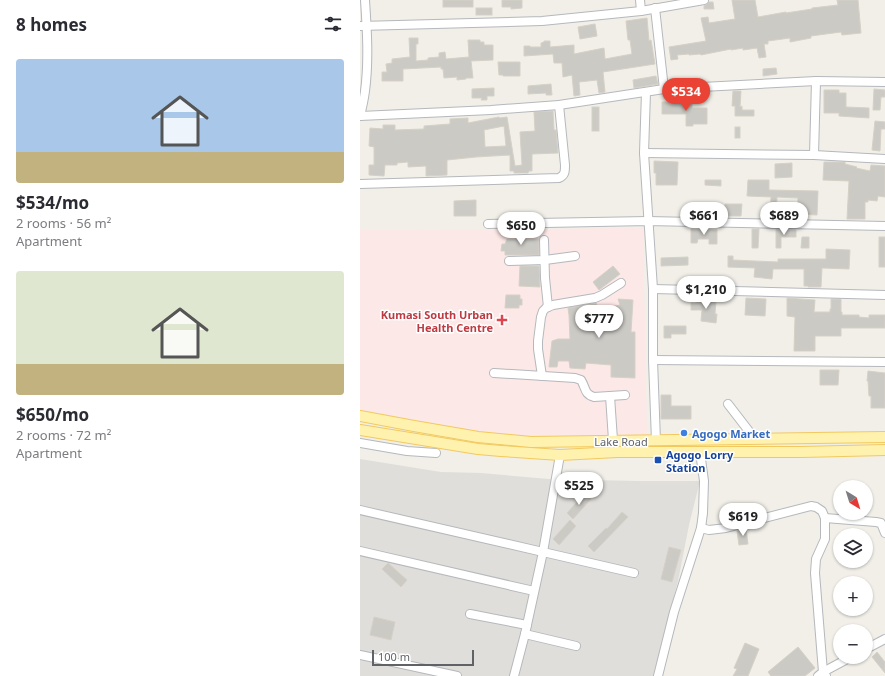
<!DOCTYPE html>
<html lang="en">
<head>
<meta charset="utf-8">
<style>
  :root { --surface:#fff; --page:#f7f7f7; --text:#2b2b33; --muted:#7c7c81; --accent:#ea4335 }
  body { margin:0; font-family:"Noto Sans",sans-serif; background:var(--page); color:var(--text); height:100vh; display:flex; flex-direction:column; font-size:15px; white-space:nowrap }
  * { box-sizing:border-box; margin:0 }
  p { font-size:13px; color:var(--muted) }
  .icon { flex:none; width:22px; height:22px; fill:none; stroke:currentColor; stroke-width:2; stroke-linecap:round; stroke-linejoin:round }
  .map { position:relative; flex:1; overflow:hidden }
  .side { display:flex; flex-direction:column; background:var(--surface); width:360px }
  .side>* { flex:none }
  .needle { width:26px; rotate:142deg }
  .buttons { position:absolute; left:473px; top:480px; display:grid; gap:8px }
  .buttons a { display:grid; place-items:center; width:40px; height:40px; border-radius:50%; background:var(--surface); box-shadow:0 1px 3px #0004; font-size:20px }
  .scale { position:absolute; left:12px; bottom:10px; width:102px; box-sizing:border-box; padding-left:4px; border:2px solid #5f6368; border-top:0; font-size:11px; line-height:14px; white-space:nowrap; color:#5f6368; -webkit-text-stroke:3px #fff; paint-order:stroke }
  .price { position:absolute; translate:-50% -34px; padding:0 9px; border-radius:14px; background:#fff; color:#222; font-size:13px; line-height:26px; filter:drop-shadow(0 1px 2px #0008) }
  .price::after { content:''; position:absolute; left:50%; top:24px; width:12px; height:9px; margin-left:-6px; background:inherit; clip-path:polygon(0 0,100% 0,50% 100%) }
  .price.current { background:var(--accent); color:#fff }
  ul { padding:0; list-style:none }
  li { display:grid; align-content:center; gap:8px; height:212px; padding:0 16px }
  li span { display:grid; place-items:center; height:124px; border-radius:4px; color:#555 }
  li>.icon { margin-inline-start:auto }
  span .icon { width:72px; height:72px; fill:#fffc; stroke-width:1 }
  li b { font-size:17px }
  h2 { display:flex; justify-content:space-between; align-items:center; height:48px; padding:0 16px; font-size:17px }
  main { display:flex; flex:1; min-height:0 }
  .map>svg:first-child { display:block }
  .industrial { fill:#e0deda }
  .medical { fill:#fce8e6 }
  .building { fill:#cccac5; stroke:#d6d1c6; fill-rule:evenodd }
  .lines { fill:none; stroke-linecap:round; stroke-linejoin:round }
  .minor-casing { stroke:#b5b8bc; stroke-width:10 }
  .major-casing { stroke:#f2c960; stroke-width:12 }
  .minor { stroke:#fff; stroke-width:8 }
  .major { stroke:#fff2af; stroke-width:10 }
  .health-dot { fill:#e0444e; stroke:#fff; stroke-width:1.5 }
  .shop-dot { fill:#3f7fe0; stroke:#fff; stroke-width:1.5 }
  .transit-dot { fill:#1a4fb4; stroke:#fff; stroke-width:1.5 }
  .labels { text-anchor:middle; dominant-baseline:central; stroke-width:3; stroke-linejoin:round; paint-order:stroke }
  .health-label { font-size:11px; font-weight:bold; fill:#be3a42; stroke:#fff; text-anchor:end }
  .shop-label { font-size:11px; font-weight:bold; fill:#366cbe; stroke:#fff; text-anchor:start }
  .street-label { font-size:11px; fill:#5f6368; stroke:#fff }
  .transit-label { font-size:11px; font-weight:bold; fill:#164399; stroke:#fff; text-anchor:start }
</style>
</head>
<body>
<main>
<section class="side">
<h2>8 homes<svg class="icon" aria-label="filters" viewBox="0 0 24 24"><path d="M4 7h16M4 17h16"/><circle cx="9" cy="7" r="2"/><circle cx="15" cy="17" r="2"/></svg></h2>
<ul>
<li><span style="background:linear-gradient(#a9c7e8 75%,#c2b280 0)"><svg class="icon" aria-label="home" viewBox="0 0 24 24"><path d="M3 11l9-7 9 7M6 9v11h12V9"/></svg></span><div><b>$534/mo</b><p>2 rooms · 56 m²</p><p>Apartment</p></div></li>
<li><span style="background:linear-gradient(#dfe7d0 75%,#c2b280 0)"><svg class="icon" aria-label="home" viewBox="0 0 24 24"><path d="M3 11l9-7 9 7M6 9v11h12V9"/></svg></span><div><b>$650/mo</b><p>2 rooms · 72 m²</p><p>Apartment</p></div></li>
</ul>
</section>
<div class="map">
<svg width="525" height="676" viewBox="0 0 525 676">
  <rect width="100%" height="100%" fill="#f1efe8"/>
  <path class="industrial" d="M0 459 81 472 121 473 189 479 276 481H340L329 525 318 581 293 676H0Z"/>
  <path class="medical" d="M283 228 287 436 160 441 0 411V230Z"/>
  <g class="building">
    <rect x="83" y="0" width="30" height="7"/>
    <path d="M142 0H162V8L151 9V7H142Z"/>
    <path d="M372 0H395L398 17 426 12V13L452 9V8L478 5 477 0H498L501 33 482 35 481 32 451 36V38L430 42V38L408 41V44H404L406 57 399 58 397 48 383 50V48L371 50V49L341 55 340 54 329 55V54L317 55 318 59 311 60 309 47 346 41 341 18 348 17 349 23 375 19Z"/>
    <path d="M349 2H353L354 9H344V6L347 4Z"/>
    <rect x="116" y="8" width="16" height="7"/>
    <path d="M287 18 289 41 291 40 295 64 243 72 245 92 239 93 237 80 219 82 220 95 214 96 212 75 203 77 202 63H194L193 54 164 56V46H170V47H181V43L184 42V41H190V47L214 45V54L244 48 245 59 272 54 270 40H268L266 21Z"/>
    <path d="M235 24 237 36 220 39 218 27Z"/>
    <path d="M49 38H58V44H56V61L68 60V58L79 57V53L85 52 86 59 109 57 108 40H120V42H124V45H133V60L111 61 113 78H106V79L97 80V77L84 78 83 69H81V67L43 69V81H22V72H27L26 64 32 63V59L50 57Z"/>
    <path d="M138 62H160V76H143V75H139Z"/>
    <path d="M416 68 417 74 403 76V69Z"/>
    <path d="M296 76 298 84 274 88 273 80Z"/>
    <path d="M191 84 192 95H186V93L168 94V86Z"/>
    <path d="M134 88V96H127V100H121L122 98H112V89Z"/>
    <path d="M514 89 525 90V97H521L520 110H513Z"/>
    <path d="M464 90H479V93H486V107L509 108V118L479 116V113H464Z"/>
    <path d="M373 91H381L380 107 382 106V110H394V116H375V106H372Z"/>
    <path d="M326 98H332V108H347V124H333V126H326V114H302V102H326Z"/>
    <rect x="232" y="107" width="7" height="24"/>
    <path d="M193 111 194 130H196L198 153 172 154V171H169L168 173H154V171H150V155L116 157 87 160V175L66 176V166L48 167V162L37 163V165H25L24 176 9 175V165H14V147L9 146 10 128 23 129V125H35V130L64 129V126L90 124V119L108 118V123L139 117 140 118 147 117 155 166 162 165 160 132 175 131 174 112ZM144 126 146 146 125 147 124 130Z"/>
    <path d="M515 121 525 122V129H521L520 151 512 150Z"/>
    <rect x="375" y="127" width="5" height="11"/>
    <path d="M294 161 318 162 317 185H296V173H294Z"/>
    <path d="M464 162H485V164L497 167 496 168 510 171 511 165 525 166V197L518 196 517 201 508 200V202H505V219H487L489 181 463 180Z"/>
    <path d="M432 163V177L415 178V164Z"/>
    <path d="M345 180H361V186L345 185Z"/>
    <path d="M388 180H409V190L458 191 457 215 437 214 438 198 417 197 416 217H410L411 197 387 196Z"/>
    <path d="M116 200V216H94V201Z"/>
    <path d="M365 204H382L381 216H364Z"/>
    <path d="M331 229 357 230V244H349V239H338L337 243H331Z"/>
    <path d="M392 229H399L398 248H392Z"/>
    <path d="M416 229 436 230V237H421V248H416Z"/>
    <path d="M159 232H165V239H179V255H145V251H141L142 244H145L147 239H159Z"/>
    <path d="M442 237H449V248H441Z"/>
    <rect x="519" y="237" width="6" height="30"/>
    <path d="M466 249 490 250 489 269 462 268 461 287H448V286H444V269H413L412 279 394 277 395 268 368 267V256H373V260L418 262V259H466Z"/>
    <path d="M328 257V265L301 266V258Z"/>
    <path d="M160 266H179L180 287 159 286Z"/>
    <path d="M253 266 260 274 239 290 233 282Z"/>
    <path d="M146 295H160V299H162V305H159V308H145Z"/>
    <path d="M386 298 406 299 405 316 385 315Z"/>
    <path d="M427 298 455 300 454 312H470V309H471V299H481V312H482V315H499V317L509 318V315H525V328H481V336H455V351H434L435 317 427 316Z"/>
    <path d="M258 299 273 300 271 332H275V378L251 377V365L226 363 225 369 210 368 209 361H198L197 367H189L192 341 198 339H210L209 315 208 308 236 303 239 309 260 305Z"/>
    <path d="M336 301H356L355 314H357L356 323 341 321 342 310H331V303H336Z"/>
    <path d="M304 326H326V334H311V338H304Z"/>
    <path d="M460 370H479L478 385H460Z"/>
    <path d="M508 371 525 373V408H511V396H509L508 381H507Z"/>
    <path d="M301 395H311V406H331V419H301Z"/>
    <path d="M225 493 231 499 213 519 207 513Z"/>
    <path d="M262 512 268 517 234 552 228 546 246 528 247 529Z"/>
    <path d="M210 520 216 526 199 545 193 539Z"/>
    <path d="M386 529 388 544 379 545 377 531Z"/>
    <path d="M309 547 321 550 312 582 301 579Z"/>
    <path d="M28 563 47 580 41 587 22 569Z"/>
    <path d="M14 617 35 622 31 640 10 635Z"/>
    <path d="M385 643 399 649 388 676H373L377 669 374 668Z"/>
    <path d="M438 647 455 668 445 676H411L408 672Z"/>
    <path d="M517 652 525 662V673L512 657Z"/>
  </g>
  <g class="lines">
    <g class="minor-casing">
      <g id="minor">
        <path d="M280 0 281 11"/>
        <path d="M295 8 304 89"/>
        <path d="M0 26 182 21 281 11 344 0"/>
        <path d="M286 92 284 153 293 289V360L296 441"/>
        <path d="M0 116 131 110 199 105 304 89 456 81 525 82"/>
        <path d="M0 116C2 108 4 99 5 91 9 61 7 30 5 0"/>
        <path d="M284 153 454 155 525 159"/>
        <path d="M454 155 456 81"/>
        <path d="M0 184 199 178C205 175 205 172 205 165L199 105"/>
        <path d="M128 224 288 221 525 226"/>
        <path d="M184 240 185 278 188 307"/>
        <path d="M149 261 185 260 215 256"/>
        <path d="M293 289 525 295"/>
        <path d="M293 360 525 362"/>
        <path d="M134 373 215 378 221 380C226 388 224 394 234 397L265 395"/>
        <path d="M182 376 178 349V341L181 317 183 311 186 308 193 305 235 298 242 295 261 283"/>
        <path d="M250 396 253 440"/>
        <path d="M368 404 395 439"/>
        <path d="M0 443 47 451 76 453"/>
        <path d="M200 455 183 552 274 573"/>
        <path d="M0 510 183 552 165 634 154 676"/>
        <path d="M465 518 516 522 521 523 525 533"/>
        <path d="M341 528 349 530 366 528 451 506 456 507 462 511 465 518V539L456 559 455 573 463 672 458 676"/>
        <path d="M0 551 174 591"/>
        <path d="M110 614 167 625"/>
        <path d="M165 634 216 646"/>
        <path d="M506 649 525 639"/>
        <path d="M0 655 97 676"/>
        <path d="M298 676 314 612 341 528 343 513 344 481 340 452"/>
        <path d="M466 676 463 672 491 657"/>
      </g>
    </g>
    <g class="major-casing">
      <g id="major">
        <path d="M0 416 54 426 118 437 171 442 525 437"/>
        <path d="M0 430 118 449 141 451 200 455 257 452H441L525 450"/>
      </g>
    </g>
    <use href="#minor" class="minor"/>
    <use href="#major" class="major"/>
  </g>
  <path class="health-dot" d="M140 314h4v4h4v4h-4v4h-4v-4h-4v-4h4z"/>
  <circle class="shop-dot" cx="324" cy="433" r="4"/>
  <rect class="transit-dot" x="294" y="456" width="8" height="8" rx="2"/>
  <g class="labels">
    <g class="health-label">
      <text x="133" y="314">Kumasi South Urban<tspan x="133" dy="13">Health Centre</tspan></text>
    </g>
    <g class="shop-label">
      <text x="332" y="433">Agogo Market</text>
    </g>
    <g class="street-label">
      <text x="261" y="441">Lake Road</text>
    </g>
    <g class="transit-label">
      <text x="306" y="454">Agogo Lorry<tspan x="306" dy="13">Station</tspan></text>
    </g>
  </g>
</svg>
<div class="buttons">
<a><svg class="needle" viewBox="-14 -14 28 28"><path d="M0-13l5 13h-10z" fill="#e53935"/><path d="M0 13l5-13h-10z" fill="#7c7c81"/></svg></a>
<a><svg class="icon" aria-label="layers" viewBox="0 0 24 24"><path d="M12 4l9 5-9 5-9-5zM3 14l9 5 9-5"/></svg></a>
<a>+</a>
<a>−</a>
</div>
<div class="scale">100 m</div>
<b class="price current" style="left:326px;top:112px">$534</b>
<b class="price" style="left:344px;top:236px">$661</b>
<b class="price" style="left:424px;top:236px">$689</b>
<b class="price" style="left:161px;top:246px">$650</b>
<b class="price" style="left:346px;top:310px">$1,210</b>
<b class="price" style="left:239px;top:339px">$777</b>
<b class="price" style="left:219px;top:506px">$525</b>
<b class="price" style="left:383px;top:537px">$619</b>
</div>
</main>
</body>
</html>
